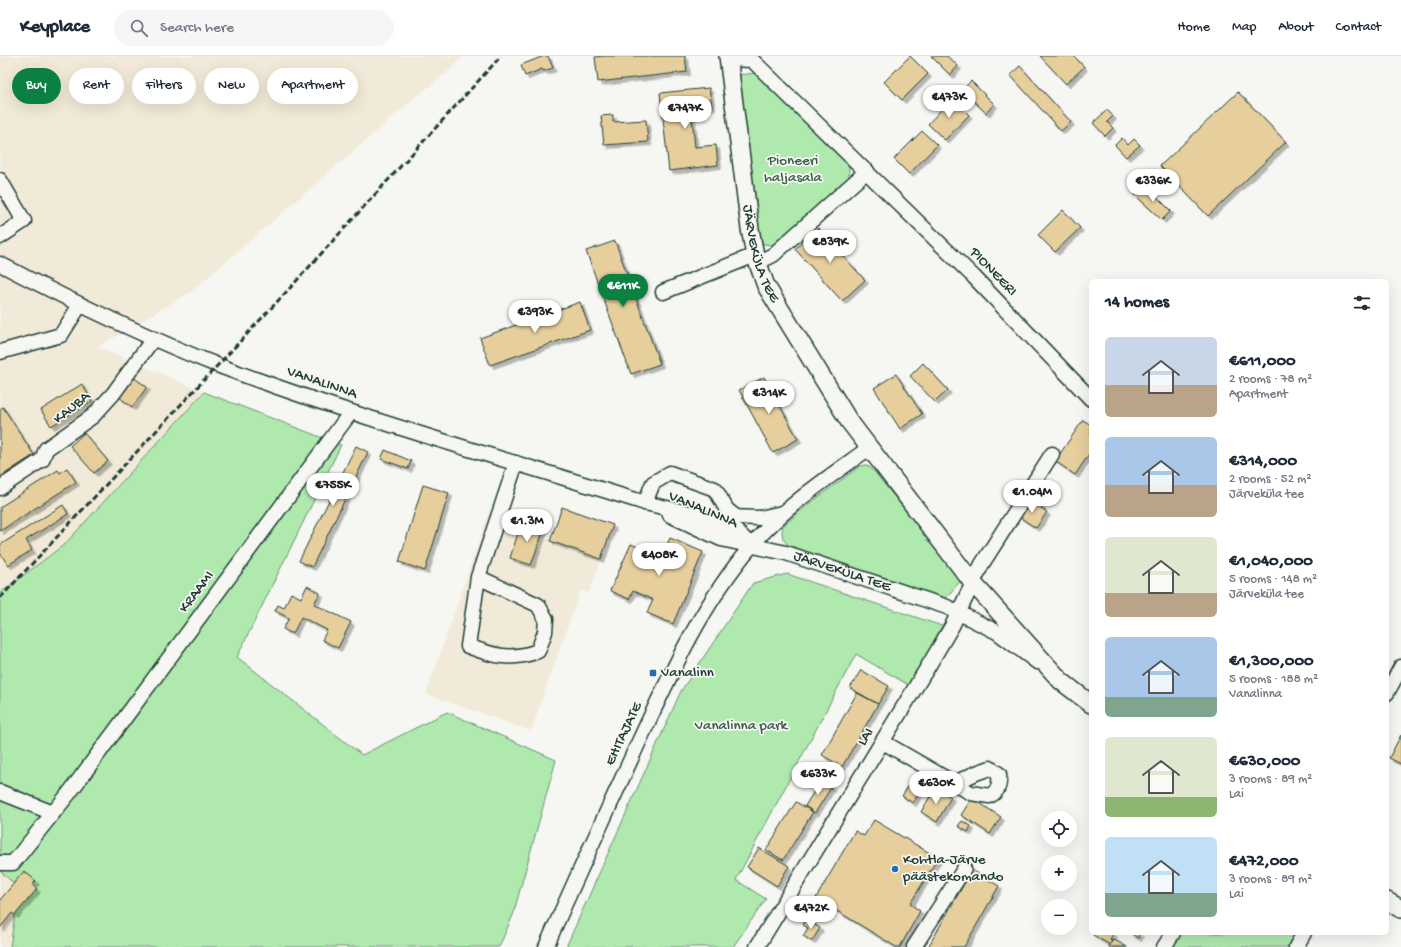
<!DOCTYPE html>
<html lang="en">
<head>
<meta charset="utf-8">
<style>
  :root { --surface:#fff; --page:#f6f6f7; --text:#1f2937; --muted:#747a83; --line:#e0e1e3; --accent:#0b8043 }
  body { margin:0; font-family:"Gochi Hand",sans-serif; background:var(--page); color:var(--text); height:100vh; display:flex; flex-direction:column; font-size:15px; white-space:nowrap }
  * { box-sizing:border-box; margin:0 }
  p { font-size:13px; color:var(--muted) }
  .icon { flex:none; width:22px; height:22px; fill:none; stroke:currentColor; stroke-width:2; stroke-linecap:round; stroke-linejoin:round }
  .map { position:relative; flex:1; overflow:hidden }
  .sheet { position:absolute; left:1089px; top:223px; width:300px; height:656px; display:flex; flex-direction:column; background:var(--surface); border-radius:6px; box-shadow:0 4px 16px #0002 }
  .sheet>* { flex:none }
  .top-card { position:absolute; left:12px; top:12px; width:380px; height:36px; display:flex; gap:8px }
  .controls { position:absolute; left:1041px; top:755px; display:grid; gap:8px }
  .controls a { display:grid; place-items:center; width:36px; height:36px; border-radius:50%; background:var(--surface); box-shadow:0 4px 16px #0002; font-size:20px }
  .price { position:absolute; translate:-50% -34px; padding:0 9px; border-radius:14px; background:#fff; color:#222; font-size:13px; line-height:26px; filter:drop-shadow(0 1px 2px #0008) }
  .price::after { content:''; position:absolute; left:50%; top:24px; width:12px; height:9px; margin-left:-6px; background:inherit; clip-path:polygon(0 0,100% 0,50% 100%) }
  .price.on { background:var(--accent); color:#fff }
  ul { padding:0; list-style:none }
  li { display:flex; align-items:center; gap:12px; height:100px; padding:0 16px }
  li span { display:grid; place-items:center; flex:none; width:112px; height:80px; border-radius:6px; color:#555 }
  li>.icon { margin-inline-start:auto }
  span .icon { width:48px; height:48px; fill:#fffc; stroke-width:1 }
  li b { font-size:17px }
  h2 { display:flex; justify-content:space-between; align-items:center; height:48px; padding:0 16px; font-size:17px }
  .pill { padding:0 14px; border-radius:18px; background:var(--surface); box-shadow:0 4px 16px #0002; font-size:14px; line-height:36px }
  .pill.on { background:var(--accent); color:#fff }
  header { display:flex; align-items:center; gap:24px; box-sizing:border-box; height:56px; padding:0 20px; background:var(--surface); border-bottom:1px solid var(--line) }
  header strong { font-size:19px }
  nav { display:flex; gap:22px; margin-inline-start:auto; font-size:14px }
  .search { width:280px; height:36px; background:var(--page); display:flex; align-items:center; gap:10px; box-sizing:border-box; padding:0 14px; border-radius:22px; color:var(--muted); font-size:15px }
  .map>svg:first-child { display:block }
  .built { fill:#f2ead8 }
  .green { fill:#afe9ae; stroke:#679371 }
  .building { fill:#e7cf9d; stroke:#1f3d34; filter:url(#shadow) }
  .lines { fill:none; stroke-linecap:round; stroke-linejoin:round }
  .minor-casing { stroke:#1f3d34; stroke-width:17 }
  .major-casing { stroke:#1f3d34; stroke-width:20 }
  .minor { stroke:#f6f6f2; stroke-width:14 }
  .major { stroke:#f6f6f2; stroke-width:17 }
  .rail { stroke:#1f3d34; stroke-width:3; stroke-dasharray:6 3; stroke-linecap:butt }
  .poi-dot { fill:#1f6fb2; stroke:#f6f6f2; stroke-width:1.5 }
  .labels { text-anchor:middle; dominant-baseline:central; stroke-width:3.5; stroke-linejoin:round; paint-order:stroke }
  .park-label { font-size:15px; fill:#3c5f4c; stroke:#f6f6f2 }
  .street-label { font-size:15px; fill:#1f3d34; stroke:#f6f6f2 }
  .poi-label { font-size:15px; fill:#1f3d34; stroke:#f6f6f2; text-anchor:start }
</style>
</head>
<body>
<header>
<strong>Keyplace</strong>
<div class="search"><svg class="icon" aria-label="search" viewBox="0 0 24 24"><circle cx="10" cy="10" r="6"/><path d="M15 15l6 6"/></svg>Search here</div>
<nav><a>Home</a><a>Map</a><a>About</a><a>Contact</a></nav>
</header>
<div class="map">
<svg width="1401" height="891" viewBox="0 0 1401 891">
  <defs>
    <filter id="shadow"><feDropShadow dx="3.5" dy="3.5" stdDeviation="0" flood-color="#0004"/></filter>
  </defs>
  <rect width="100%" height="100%" fill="#f6f6f2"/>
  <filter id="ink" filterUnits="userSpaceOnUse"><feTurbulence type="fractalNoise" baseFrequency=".025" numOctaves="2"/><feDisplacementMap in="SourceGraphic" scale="8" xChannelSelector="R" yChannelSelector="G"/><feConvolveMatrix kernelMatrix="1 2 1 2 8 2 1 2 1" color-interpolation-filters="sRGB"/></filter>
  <g filter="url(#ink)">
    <g class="built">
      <path d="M0 0H463L450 14 417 40 192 235 98 291 204 336 65 488 0 537Z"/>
      <path d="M490 454 544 473 541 481 601 503 589 537 580 535 531 675 426 638Z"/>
      <path d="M0 815 19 832 10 891H0Z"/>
    </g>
    <g class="green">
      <path d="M758 17 849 109V124L776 190 759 187 738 19Z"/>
      <path d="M204 336 341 389 237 601 362 699 447 656 556 704 513 859 499 891H10L19 832 0 815V537L65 488Z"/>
      <path d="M866 409 873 414 961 524 946 542 788 489 783 483 782 476 783 470 805 451 860 410Z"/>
      <path d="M787 518 942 570 910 630 856 598 736 824 766 843 733 891H566L681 635 753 527Z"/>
      <path d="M1181 877H1297L1289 891H1173Z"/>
    </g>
    <g class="building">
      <path d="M544 0H548L553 12 544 15 542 13 525 20 521 9Z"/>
      <path d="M603 0H685L687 16 598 26 595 1Z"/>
      <path d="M910 0 928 18 902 44 884 26Z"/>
      <path d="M931 0H947L958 10 950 19Z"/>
      <path d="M1040 0H1074L1084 11 1066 28Z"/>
      <path d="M1020 10 1071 66 1061 75 1010 19Z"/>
      <path d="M971 25 994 48 986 57 962 34Z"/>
      <path d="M709 32 712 50 691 52 695 91 716 89 718 109 669 115 660 37Z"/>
      <path d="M1238 36 1286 86 1208 160 1160 110Z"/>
      <path d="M952 42 969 59 945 84 928 68Z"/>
      <path d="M1107 54 1113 60 1107 66 1113 72 1105 80 1093 67Z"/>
      <path d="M613 59V66L646 64 648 86 604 89 601 60Z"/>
      <path d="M922 75 937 89 909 118 894 103Z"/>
      <path d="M1122 82 1128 89 1134 83 1140 89 1126 101 1115 89Z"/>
      <path d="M1145 129 1171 155 1162 164 1135 139Z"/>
      <path d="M1063 154 1080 172 1055 196 1038 179Z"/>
      <path d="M818 172 865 224 842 245 795 193Z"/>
      <path d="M615 185 660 308 631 318 586 195Z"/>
      <path d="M580 246 590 274 490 309 480 282Z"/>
      <path d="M923 307 948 334 935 346 910 320Z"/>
      <path d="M896 318 922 358 900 373 874 332Z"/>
      <path d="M133 321 147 331 132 351 119 341Z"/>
      <path d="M764 321 798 383 773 397 739 334Z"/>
      <path d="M82 328 92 345 51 370 41 354Z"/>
      <path d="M3 351 34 399 0 421V353Z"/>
      <path d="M1083 364 1091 369V395L1075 419 1055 405Z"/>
      <path d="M84 377 108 405 94 417 70 390Z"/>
      <path d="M356 390 368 396 312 511 299 505Z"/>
      <path d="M385 394 411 405 408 413 381 403Z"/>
      <path d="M67 412 76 426 0 475V451L58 414 60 417Z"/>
      <path d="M423 429 449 437 425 515 399 506Z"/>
      <path d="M1029 444 1047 456 1036 472 1018 460Z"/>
      <path d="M63 449 68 458 26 484 32 494 8 509 0 497V489Z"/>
      <path d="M562 451 613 469 601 503 550 485Z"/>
      <path d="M522 465 544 473 531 509 510 502Z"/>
      <path d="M670 482 703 496 673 568 647 557 653 544 633 535 629 543 610 535 631 488 662 501Z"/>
      <path d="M307 530 320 537 314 548 351 566 338 592 322 584 327 574 301 561 293 578 283 573 289 562 275 555 278 549 284 552 291 537 301 542Z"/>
      <path d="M861 614 889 630 878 648 850 632Z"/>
      <path d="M857 637 878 648 842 711 822 699Z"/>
      <path d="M1401 679V708L1389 702Z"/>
      <path d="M914 721 924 728 913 747 902 740Z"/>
      <path d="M821 724 832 730 815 757 805 750Z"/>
      <path d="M935 732 951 741 937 766 921 756Z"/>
      <path d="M972 742 1001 761 990 778 961 759Z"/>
      <path d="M796 746 813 756 783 804 766 794Z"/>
      <path d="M874 764 938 802 910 848 920 855 900 891H896L816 842 855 775 864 780Z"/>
      <path d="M962 765 971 770 968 776 958 770Z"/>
      <path d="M759 792 789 810 777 830 747 811Z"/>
      <path d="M972 814 999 830 964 891H928Z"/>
      <path d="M24 815 36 825 32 829 37 833 15 859 12 857 0 872V844Z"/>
      <path d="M806 863 820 872 812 885 803 880 808 872 803 869Z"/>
      <path d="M1094 877H1114L1110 883 1112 885 1110 889 1093 879Z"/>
      <path d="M1130 877H1140L1138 882Z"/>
      <path d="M1113 883 1127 891H1109Z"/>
    </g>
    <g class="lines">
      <g class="minor-casing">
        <g id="minor">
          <path d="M728 3 752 4 974 221 1091 343"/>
          <path d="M0 124 24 165 0 181"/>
          <path d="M757 207 773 199 867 115"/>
          <path d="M0 208C71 245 142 280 217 309 357 362 502 402 645 447L693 458 735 474 751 489"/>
          <path d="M663 236 755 199"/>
          <path d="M0 296 61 279 80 249"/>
          <path d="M0 432 42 404 46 393 93 360 113 338 153 283"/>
          <path d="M645 447 653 427 670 417 715 433 727 454 736 461"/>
          <path id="s1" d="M670 459 721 483 786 497 947 551 997 576 1037 606"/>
          <path d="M728 461 760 462 782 457"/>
          <path d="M478 521 468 590C493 600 511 605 538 595L545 576 546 563 538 549 478 521 516 407"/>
          <path d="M1387 637 1401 611"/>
          <path d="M883 686 971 737 989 740C999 736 1000 728 999 718L990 712 976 717 955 727"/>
          <path d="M0 736 53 757"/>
          <path d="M0 807H13L70 736 351 356"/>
          <path d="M546 891C575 824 606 758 636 692 669 621 701 549 752 489 785 450 828 422 869 392"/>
          <path d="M757 891 929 609 952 570 982 508 1052 398"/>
          <path d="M914 891 964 813"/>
          <path d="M1164 891 1173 877"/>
          <path d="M1296 891 1304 877"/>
        </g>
      </g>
      <g class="major-casing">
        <g id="major">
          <path id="s2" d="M728 0 750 173 755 199 766 230 849 365 972 526 1061 625 1091 648"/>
          <path d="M1387 845 1401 853"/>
        </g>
      </g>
      <use href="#minor" class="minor"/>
      <use href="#major" class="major"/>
      <path class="rail" d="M0 542 290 232 501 0"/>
    </g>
  </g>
  <g class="poi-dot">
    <rect x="649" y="613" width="8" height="8" rx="2"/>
    <circle cx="895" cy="813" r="4"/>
  </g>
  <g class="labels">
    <g class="park-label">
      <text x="793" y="105">Pioneeri<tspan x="793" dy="17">haljasala</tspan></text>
      <text x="741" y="670">Vanalinna park</text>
    </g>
    <g class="street-label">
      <text stroke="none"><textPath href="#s2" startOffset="201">JÄRVEKÜLA TEE</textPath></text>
      <text transform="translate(993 216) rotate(46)">PIONEERI</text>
      <text transform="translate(322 327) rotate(19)">VANALINNA</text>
      <text transform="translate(72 352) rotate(-39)">KAUBA</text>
      <text transform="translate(703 454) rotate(23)">VANALINNA</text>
      <text stroke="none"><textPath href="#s1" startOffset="182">JÄRVEKÜLA TEE</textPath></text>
      <text transform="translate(197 536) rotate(-53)">KRAAMI</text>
      <text transform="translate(624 678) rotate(-65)">EHITAJATE</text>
      <text transform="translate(866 681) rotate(-59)">LAI</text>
    </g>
    <g class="poi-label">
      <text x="661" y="617">Vanalinn</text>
      <text x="903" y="804">Kohtla-Järve<tspan x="903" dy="17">päästekomando</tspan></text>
    </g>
  </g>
</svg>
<div class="controls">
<a><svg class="icon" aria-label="locate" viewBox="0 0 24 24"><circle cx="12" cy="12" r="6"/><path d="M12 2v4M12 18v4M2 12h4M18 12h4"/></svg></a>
<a>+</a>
<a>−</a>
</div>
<b class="price" style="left:949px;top:63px">€473K</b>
<b class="price" style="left:685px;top:74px">€747K</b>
<b class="price" style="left:1153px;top:147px">€336K</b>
<b class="price" style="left:830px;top:208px">€839K</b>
<b class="price on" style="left:623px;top:252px">€611K</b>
<b class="price" style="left:535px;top:278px">€393K</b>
<b class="price" style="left:769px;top:359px">€314K</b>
<b class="price" style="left:333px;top:451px">€755K</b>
<b class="price" style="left:1032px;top:458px">€1.04M</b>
<b class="price" style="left:527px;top:487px">€1.3M</b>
<b class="price" style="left:659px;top:521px">€408K</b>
<b class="price" style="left:818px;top:740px">€633K</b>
<b class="price" style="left:936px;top:749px">€630K</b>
<b class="price" style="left:811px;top:874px">€472K</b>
<div class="top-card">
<a class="pill on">Buy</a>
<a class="pill">Rent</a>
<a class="pill">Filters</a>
<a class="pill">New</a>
<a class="pill">Apartment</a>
</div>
<section class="sheet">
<h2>14 homes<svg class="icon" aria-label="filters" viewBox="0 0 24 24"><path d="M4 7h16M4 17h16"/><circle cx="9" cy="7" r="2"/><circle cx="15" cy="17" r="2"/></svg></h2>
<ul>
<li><span style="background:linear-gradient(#c9d6e8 60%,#b9a48a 0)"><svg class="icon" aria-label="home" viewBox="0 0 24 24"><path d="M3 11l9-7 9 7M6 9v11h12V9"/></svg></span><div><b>€611,000</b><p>2 rooms · 78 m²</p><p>Apartment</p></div></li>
<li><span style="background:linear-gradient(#a9c7e8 60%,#b9a48a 0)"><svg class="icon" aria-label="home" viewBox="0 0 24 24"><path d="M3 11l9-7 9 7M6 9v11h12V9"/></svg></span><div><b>€314,000</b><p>2 rooms · 52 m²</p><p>Järveküla tee</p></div></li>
<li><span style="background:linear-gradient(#dfe7d0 70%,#b9a48a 0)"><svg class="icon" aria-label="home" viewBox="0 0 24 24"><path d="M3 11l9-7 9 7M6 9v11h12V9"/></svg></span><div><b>€1,040,000</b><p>5 rooms · 148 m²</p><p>Järveküla tee</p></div></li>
<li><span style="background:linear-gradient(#a9c7e8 75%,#7fa58c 0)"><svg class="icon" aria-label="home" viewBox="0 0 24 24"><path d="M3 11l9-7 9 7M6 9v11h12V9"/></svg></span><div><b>€1,300,000</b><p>5 rooms · 188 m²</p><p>Vanalinna</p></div></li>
<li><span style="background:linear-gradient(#dfe7d0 75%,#8fb573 0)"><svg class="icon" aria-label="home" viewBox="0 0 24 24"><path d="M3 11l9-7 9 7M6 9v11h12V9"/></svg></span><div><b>€630,000</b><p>3 rooms · 89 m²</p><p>Lai</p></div></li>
<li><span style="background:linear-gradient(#bfe0f5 70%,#7fa58c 0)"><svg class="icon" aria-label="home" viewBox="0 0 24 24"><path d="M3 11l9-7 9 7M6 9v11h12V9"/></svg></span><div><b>€472,000</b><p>3 rooms · 89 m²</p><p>Lai</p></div></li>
</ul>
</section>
</div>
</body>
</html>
